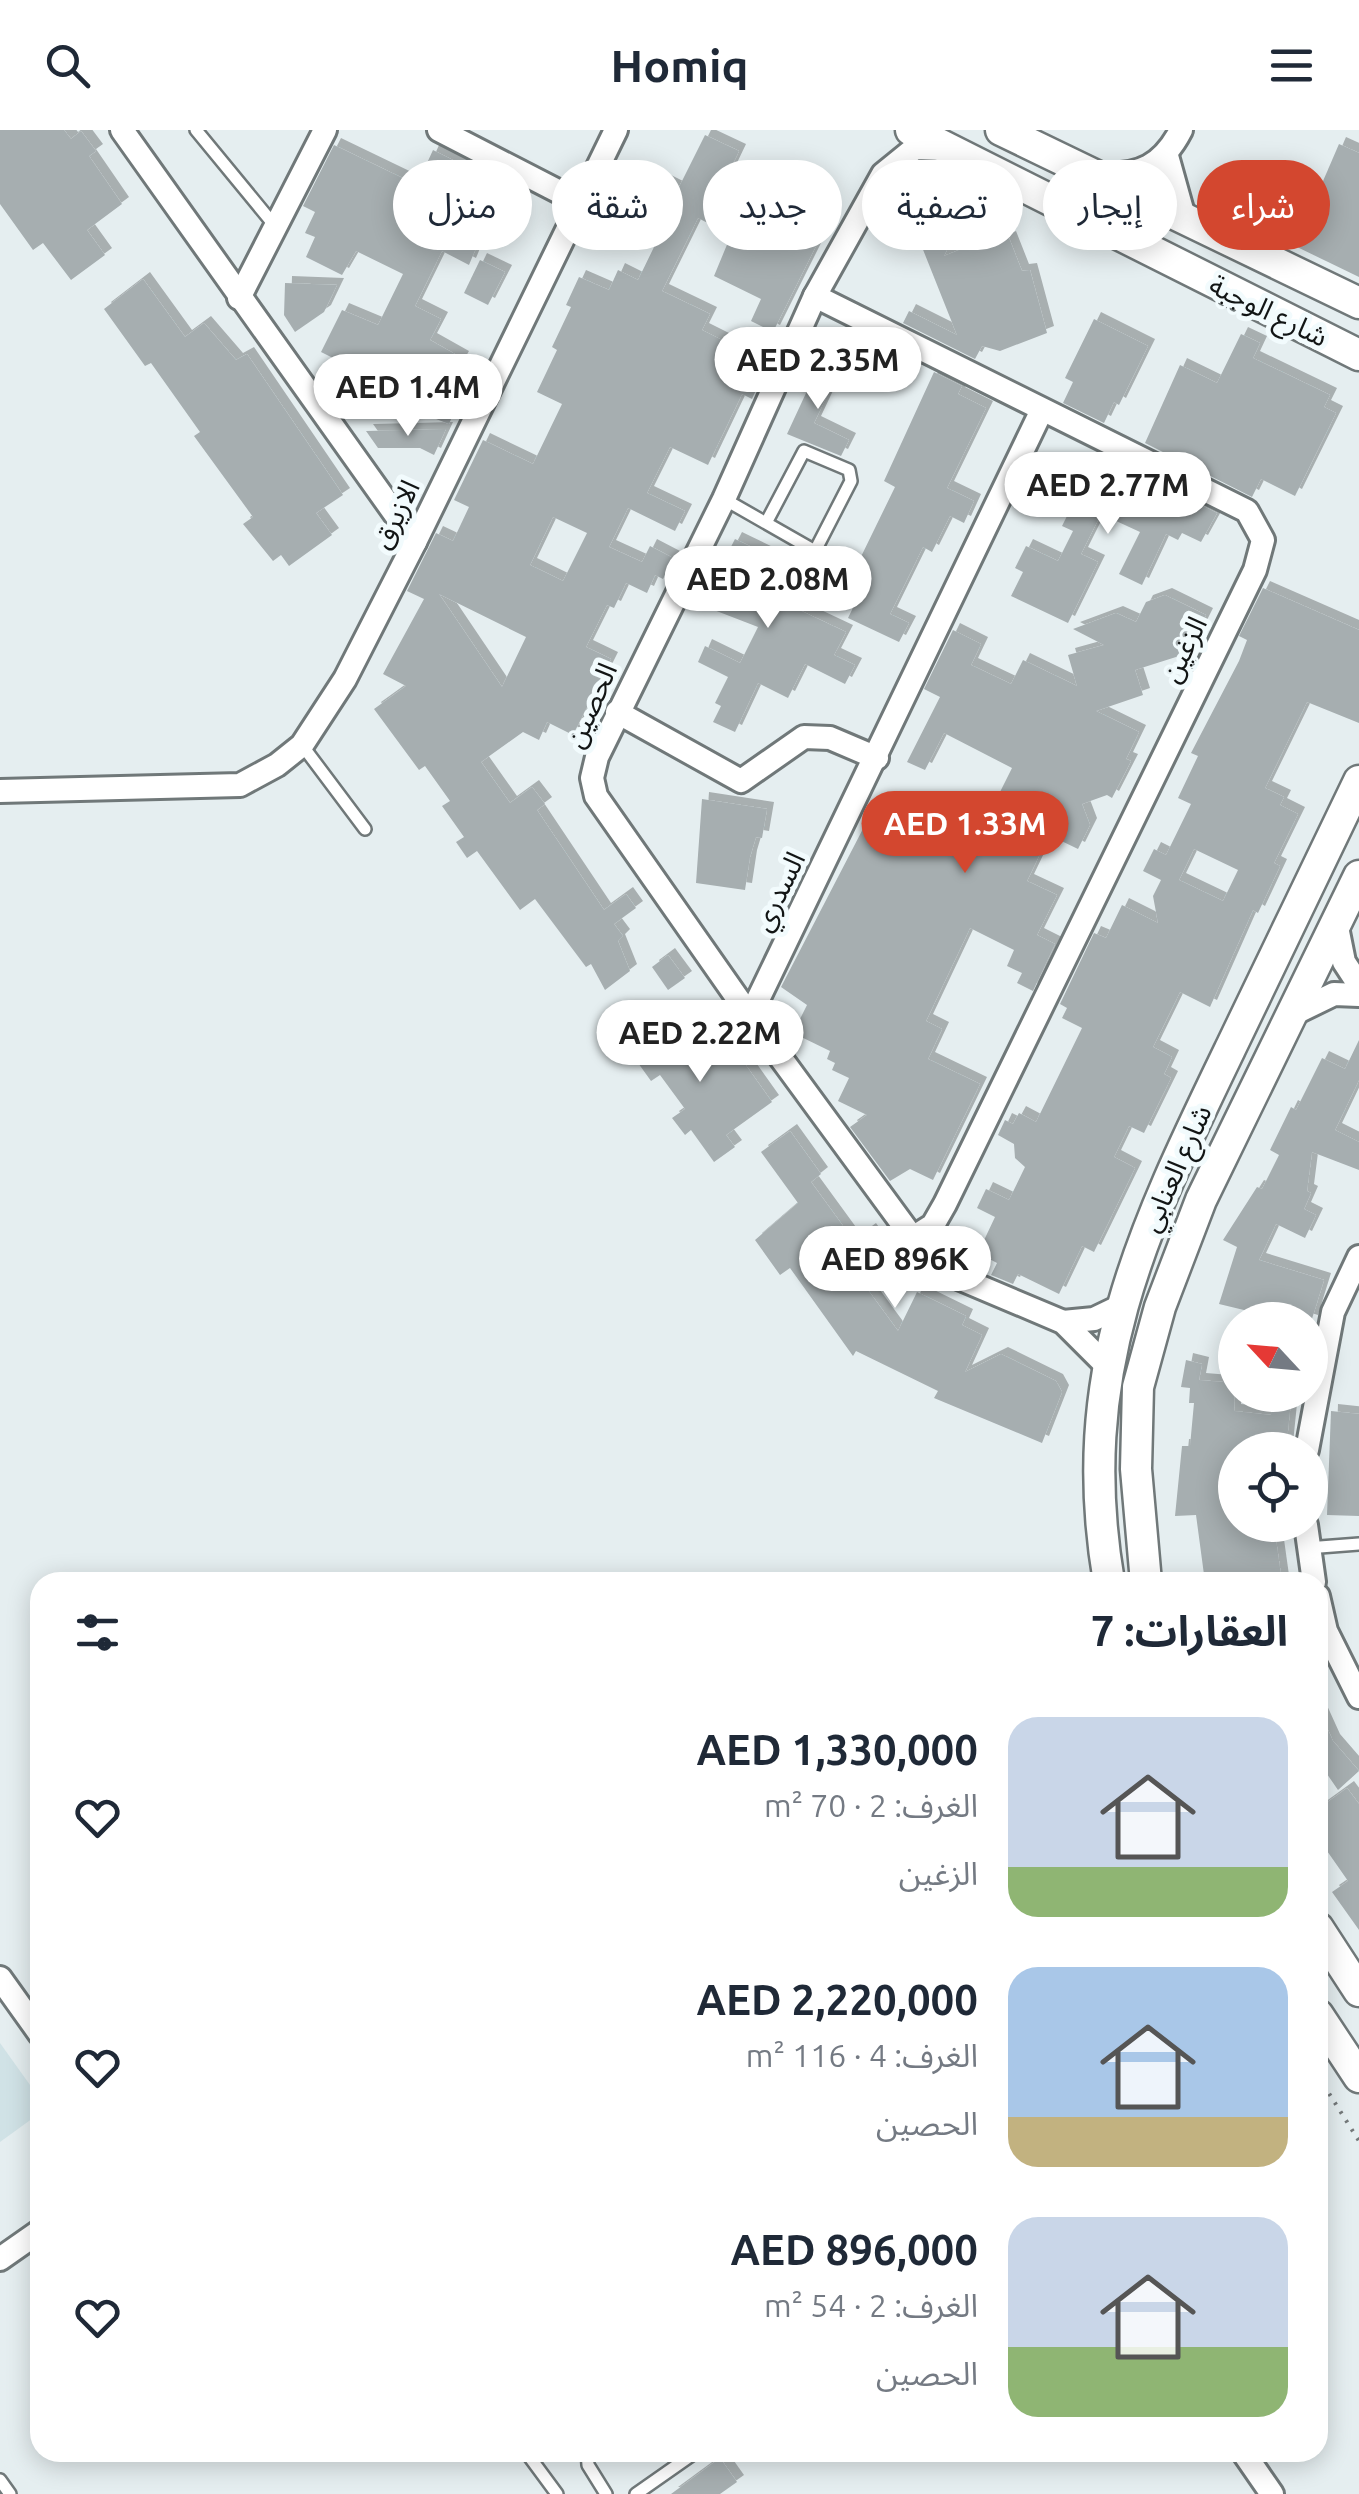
<!DOCTYPE html>
<html lang="ar">
<head>
<meta charset="utf-8">
<style>
  :root { --surface:#fff; --page:#f6f6f7; --text:#1f2937; --muted:#747a83; --accent:#d3472f }
  body { margin:0; font-family:Ubuntu,"Noto Sans Arabic",sans-serif; background:var(--page); color:var(--text); direction:rtl; height:100vh; display:flex; flex-direction:column; font-size:38px; white-space:nowrap }
  * { box-sizing:border-box; margin:0 }
  p { font-size:32px; color:var(--muted) }
  .icon { flex:none; width:55px; height:55px; fill:none; stroke:currentColor; stroke-width:2; stroke-linecap:round; stroke-linejoin:round }
  .map { position:relative; flex:1; overflow:hidden; direction:ltr }
  .side { position:absolute; left:30px; top:1442px; width:1298px; height:890px; display:flex; flex-direction:column; background:var(--surface); border-radius:30px; box-shadow:0 5px 25px #0003; direction:rtl }
  .side>* { flex:none }
  .hud { position:absolute; left:30px; top:30px; width:1300px; height:90px; direction:rtl; display:flex; gap:20px }
  .needle { width:65px; rotate:296deg }
  .buttons { position:absolute; left:1218px; top:1172px; display:grid; gap:20px }
  .buttons a { display:grid; place-items:center; width:110px; height:110px; border-radius:50%; background:var(--surface); box-shadow:0 5px 25px #0003; font-size:50px }
  .price { position:absolute; translate:-50% -85px; padding:0 22px; border-radius:35px; background:#fff; color:#222; font-size:32px; line-height:65px; filter:drop-shadow(0 2px 5px #0008) }
  .price::after { content:''; position:absolute; left:50%; top:60px; width:30px; height:22px; margin-left:-15px; background:inherit; clip-path:polygon(0 0,100% 0,50% 100%) }
  .price.on { background:var(--accent); color:#fff }
  ul { padding:0; list-style:none }
  li { display:flex; align-items:center; gap:30px; height:250px; padding:0 40px }
  li span { display:grid; place-items:center; flex:none; width:280px; height:200px; border-radius:30px; color:#555 }
  li>.icon { margin-inline-start:auto }
  span .icon { width:120px; height:120px; fill:#fffc; stroke-width:1 }
  li b { font-size:42px }
  h2 { display:flex; justify-content:space-between; align-items:center; height:120px; padding:0 40px; font-size:42px }
  .tag { padding:0 35px; border-radius:45px; background:var(--surface); box-shadow:0 5px 25px #0003; font-size:35px; line-height:90px }
  .tag.on { background:var(--accent); color:#fff }
  header { display:flex; justify-content:space-between; align-items:center; height:130px; padding:0 40px; background:var(--surface); font-size:45px; font-weight:600 }
  .map>svg:first-child { display:block }
  .built { fill:#d0e2e6 }
  .building { fill:#a6aeb0; fill-rule:evenodd; filter:url(#shadow) }
  .lines { fill:none; stroke-linecap:round; stroke-linejoin:round }
  .service-casing { stroke:#707879; stroke-width:16 }
  .minor-casing { stroke:#707879; stroke-width:28 }
  .tertiary-casing { stroke:#707879; stroke-width:35 }
  .path { stroke:#74797a; stroke-width:4; stroke-dasharray:2.5 8; stroke-linecap:butt }
  .service { stroke:#fff; stroke-width:11 }
  .minor { stroke:#fff; stroke-width:22 }
  .tertiary { stroke:#fff; stroke-width:30 }
  .labels { text-anchor:middle; dominant-baseline:central; stroke-width:10; stroke-linejoin:round; paint-order:stroke }
  .street-label { font-size:28px; fill:#121515; stroke:#f2fbfd }
</style>
</head>
<body>
<header><svg class="icon" aria-label="menu" viewBox="0 0 24 24"><path d="M4 6h16M4 12h16M4 18h16"/></svg>Homiq<svg class="icon" aria-label="search" viewBox="0 0 24 24"><circle cx="10" cy="10" r="6"/><path d="M15 15l6 6"/></svg></header>
<div class="map">
<svg width="1359" height="2364" viewBox="0 0 1359 2364">
  <defs>
    <filter id="shadow"><feDropShadow dx="7" dy="-7" stdDeviation="0" flood-color="#0004"/></filter>
  </defs>
  <rect width="100%" height="100%" fill="#e5eef0"/>
  <path class="built" d="M0 1913 40 1969V1983L0 2012Z"/>
  <g class="building">
    <path d="M0 0H64L71 9 81 1 96 21 89 26 122 74 87 100 105 125 71 150 43 113 33 120 0 74Z"/>
    <path d="M705 5 739 21 717 67 798 107 801 101 819 110 773 202 751 191 761 169 714 146 731 105 698 88 662 161 710 184 702 200 726 212 720 226 762 247 752 269 742 264 708 335 670 317 647 363 685 381 675 401 628 378 609 417 642 432 650 416 673 428 663 449 655 445 647 463 626 453 614 478 607 475 586 517 611 529 573 605 547 592 539 610 523 602 481 632 510 673 532 657 545 674 537 680 604 780 626 764 636 778 614 794 623 806 618 811 630 841 605 860 591 834 586 837 535 769 520 780 477 721 467 728 456 712 464 707 442 676 450 671 425 636 419 640 374 579 406 556 383 544 424 469 407 461 436 403 453 411 469 377 454 370 483 310 533 334 562 274 537 262 557 220 552 217 571 177 566 175 579 147 609 160 618 140 638 150 654 117 609 95 622 68 646 80 660 50 678 59ZM553 387 587 403 563 451 530 435ZM439 464 526 507 502 557 452 483Z"/>
    <path d="M1339 14 1359 23V147L1295 116Z"/>
    <path d="M334 15 417 55 433 20 502 55 469 135 442 121 415 176 441 189 430 210 462 228 455 240 470 246 449 294 361 260 367 245 321 222 342 180 378 195 403 144 356 121 342 145 306 127 315 107 305 103 315 82 303 76Z"/>
    <path d="M937 56 970 72 944 126 979 112 982 119 1009 108 1022 141 1030 140 1047 203 1000 221 982 216 975 229 903 193 909 181 957 205 910 87 898 112 880 103 897 69 903 68 901 63H922L918 71 927 76Z"/>
    <path d="M480 130 505 142 488 175 464 163Z"/>
    <path d="M143 149 185 207 204 193 236 230 247 224 343 365 316 383 332 405 289 436 281 425 273 431 243 394 253 387 194 306 200 302 151 233 145 236 104 179Z"/>
    <path d="M285 153 337 155 324 182 295 202 284 185Z"/>
    <path d="M1094 189 1148 216 1119 275 1114 272 1104 293 1063 273 1073 252 1065 248Z"/>
    <path d="M1241 204 1260 213 1253 228 1330 265 1324 277 1336 283 1295 366 1261 349 1252 367 1145 313 1180 235 1217 253Z"/>
    <path d="M829 230 841 236 814 293 849 310 841 326 787 304 820 233Z"/>
    <path d="M934 242 962 256 958 264 986 278 947 358 974 371 964 393 950 386 932 422 923 417 890 484 909 493 899 512 848 488 869 445 855 439 895 357 884 351Z"/>
    <path d="M446 299 434 325 420 318H378L366 301Z"/>
    <path d="M1100 332 1129 346 1132 340 1217 383 1201 412 1182 403 1178 410 1166 404 1142 455 1119 444 1140 402 1101 384 1081 424 1098 432 1068 493 1011 466 1023 442 1015 438 1026 416 1058 431 1073 401 1062 396 1083 354 1088 356Z"/>
    <path d="M735 409 811 446 795 478 846 502 834 525 855 535 845 554 805 534 788 568 758 553 735 602 713 592 721 576 715 573 728 547 698 532 705 516 740 533 758 497 701 475Z"/>
    <path d="M1263 458 1359 500V593L1307 572 1265 658 1284 667 1280 675 1298 684 1274 733 1280 736 1258 783 1253 780 1210 877 1180 862 1153 917 1172 927 1164 944 1171 948 1144 1003 1129 996 1114 1027 1135 1038 1094 1122 1082 1116 1059 1164 1018 1144 1013 1154 991 1145 997 1133 978 1123 995 1087 977 1078 986 1059 1009 1070 1025 1037 1015 1028 1014 1014 998 1005 1005 990 1013 994 1019 983 1036 992 1082 898 1062 888 1067 878 1060 874 1094 803 1106 808 1122 775 1158 793 1153 766 1161 750 1143 741 1154 719 1166 725 1191 674 1178 668 1198 626 1191 623 1239 531 1247 510 1239 506ZM1194 719 1238 740 1223 771 1179 750Z"/>
    <path d="M1165 465 1206 485 1183 531 1176 527 1135 540 1143 565 1096 581 1139 602 1126 629 1131 631 1112 668 1107 665 1082 674 1090 695 1078 719 1049 705 1027 751 1057 765 1037 805 1055 814 1033 861 1017 853 1022 843 1007 836 1014 820 970 798 926 891 942 899 928 929 980 954 933 1050 910 1039 890 1051 850 997 867 985 838 971 849 948 832 940 835 933 827 929 830 921 793 903 807 875 781 857 866 693 884 702 895 678 928 694 934 682 958 694 960 689 993 705 1010 670 999 664 1012 638 944 603 925 640 907 632 940 567 924 559 953 500 981 514 971 535 1011 554 1023 530 1077 556 1068 525 1104 515 1073 499 1116 483 1136 492 1146 472Z"/>
    <path d="M702 669 767 679 762 708 756 707 750 727 745 760 696 753Z"/>
    <path d="M668 825 685 848 668 860 652 837Z"/>
    <path d="M662 884 699 935 730 913 772 972 726 1005 735 1017 714 1032 691 1000 685 1005 672 988 685 979 660 945 651 951 623 912Z"/>
    <path d="M1359 910V950L1335 1000 1359 1012V1040L1312 1022 1307 1061 1311 1063 1304 1079 1316 1085 1305 1108 1276 1094 1259 1130 1324 1150 1311 1192 1279 1182 1277 1188 1219 1174 1237 1117 1223 1110 1257 1057 1262 1059 1279 1025 1270 1020 1291 977 1296 980 1322 928 1345 939Z"/>
    <path d="M790 1001 821 1044 811 1052 854 1111 869 1100 879 1114 860 1128 870 1152 865 1156 898 1201 917 1162 966 1186 962 1195 982 1205 965 1242 1001 1224 1056 1251 1062 1262 1042 1313 934 1268 938 1261 856 1221 853 1226 790 1138 780 1145 755 1110 798 1073 761 1022Z"/>
    <path d="M1186 1230 1202 1234 1199 1250 1235 1253 1234 1281 1271 1285 1272 1269 1291 1271 1286 1320H1235V1395H1274L1282 1452H1205L1196 1385 1175 1386 1182 1316H1190L1194 1273H1189L1190 1258 1181 1257Z"/>
    <path d="M1331 1281 1359 1284V1386L1327 1385Z"/>
    <path d="M1318 1578 1333 1611 1359 1641 1338 1660 1318 1631Z"/>
    <path d="M1347 1658 1359 1674V1800L1332 1762 1348 1751 1318 1708V1679Z"/>
    <path d="M720 2328 737 2352 720 2364H671Z"/>
  </g>
  <g class="lines">
    <g class="service-casing">
      <g id="service">
        <path d="M196 0 275 96"/>
        <path d="M724 369 815 421 851 351 849 340 804 321 766 393"/>
        <path d="M302 615 365 699"/>
        <path d="M1307 1418 1359 1414"/>
        <path d="M526 2322 557 2364"/>
        <path d="M587 2322 588 2335 606 2364"/>
        <path d="M0 2350 10 2364"/>
        <path d="M636 2364 696 2322"/>
      </g>
    </g>
    <g class="minor-casing">
      <g id="minor">
        <path d="M122 0 415 412"/>
        <path d="M439 0 579 72"/>
        <path d="M944 19 915 18 883 44 815 166 724 369 597 627 592 648 596 666 750 886 926 1126 940 1140 1063 1192 1107 1236"/>
        <path d="M1167 26 1184 87"/>
        <path d="M1100 44C1140 47 1163 35 1181 0"/>
        <path d="M815 166 1247 381 1263 410 1255 440 945 1074 933 1095 914 1107"/>
        <path d="M239 168 325 0"/>
        <path d="M617 582 741 651 804 607 830 608 877 628"/>
        <path d="M0 661 240 655 277 635 302 615 345 549 415 412 616 0"/>
        <path d="M1336 792 1344 832 1359 855"/>
        <path d="M750 886 1041 282"/>
        <path d="M1289 886 1334 864 1359 865"/>
        <path d="M1063 1192 1094 1189 1119 1177"/>
        <path d="M1307 1320 1333 1182 1359 1127"/>
        <path d="M1306 1395 1314 1452"/>
        <path d="M1318 1466 1326 1501 1359 1567"/>
        <path d="M0 1848 40 1904"/>
        <path d="M0 2129 40 2101"/>
        <path d="M1243 2322 1272 2364"/>
      </g>
    </g>
    <g class="tertiary-casing">
      <g id="tertiary">
        <path d="M911 0 1359 225"/>
        <path d="M1001 0 1359 173"/>
        <path d="M1109 1452C1073 1242 1142 1101 1231 917 1274 828 1316 740 1359 651"/>
        <path d="M1146 1452 1136 1339 1138 1257 1160 1177 1201 1070 1359 746"/>
        <path d="M1318 1798 1359 1861"/>
        <path d="M1318 1885 1359 1947"/>
      </g>
    </g>
    <path class="path" d="M1318 1946 1359 2011"/>
    <use href="#service" class="service"/>
    <use href="#minor" class="minor"/>
    <use href="#tertiary" class="tertiary"/>
  </g>
  <g class="labels">
    <g class="street-label">
      <text transform="translate(1269 180) rotate(26)">شارع الوجبة</text>
      <text transform="translate(395 384) rotate(-64)">الازيرق</text>
      <text transform="translate(1183 519) rotate(-64)">الزغين</text>
      <text transform="translate(590 575) rotate(-66)">الحصين</text>
      <text transform="translate(778 761) rotate(-64)">السدري</text>
      <text transform="translate(1175 1038) rotate(-66)">شارع العنابي</text>
    </g>
  </g>
</svg>
<div class="buttons">
<a><svg class="needle" viewBox="-14 -14 28 28"><path d="M0-13l5 13h-10z" fill="#e53935"/><path d="M0 13l5-13h-10z" fill="#747a83"/></svg></a>
<a><svg class="icon" aria-label="locate" viewBox="0 0 24 24"><circle cx="12" cy="12" r="6"/><path d="M12 2v4M12 18v4M2 12h4M18 12h4"/></svg></a>
</div>
<b class="price" style="left:818px;top:282px">AED 2.35M</b>
<b class="price" style="left:408px;top:309px">AED 1.4M</b>
<b class="price" style="left:1108px;top:407px">AED 2.77M</b>
<b class="price" style="left:768px;top:501px">AED 2.08M</b>
<b class="price on" style="left:965px;top:746px">AED 1.33M</b>
<b class="price" style="left:700px;top:955px">AED 2.22M</b>
<b class="price" style="left:895px;top:1181px">AED 896K</b>
<div class="hud">
<a class="tag on">شراء</a>
<a class="tag">إيجار</a>
<a class="tag">تصفية</a>
<a class="tag">جديد</a>
<a class="tag">شقة</a>
<a class="tag">منزل</a>
</div>
<section class="side">
<h2>العقارات: 7<svg class="icon" aria-label="filters" viewBox="0 0 24 24"><path d="M4 7h16M4 17h16"/><circle cx="9" cy="7" r="2"/><circle cx="15" cy="17" r="2"/></svg></h2>
<ul>
<li><span style="background:linear-gradient(#c9d6e8 75%,#8fb573 0)"><svg class="icon" aria-label="home" viewBox="0 0 24 24"><path d="M3 11l9-7 9 7M6 9v11h12V9"/></svg></span><div><b>AED 1,330,000</b><p>الغرف: 2 · 70 m²</p><p>الزغين</p></div><svg class="icon" aria-label="heart" viewBox="0 0 24 24"><path d="M12 20l-8-8c-3-5 5-10 8-4 3-6 11-1 8 4z"/></svg></li>
<li><span style="background:linear-gradient(#a9c7e8 75%,#c2b280 0)"><svg class="icon" aria-label="home" viewBox="0 0 24 24"><path d="M3 11l9-7 9 7M6 9v11h12V9"/></svg></span><div><b>AED 2,220,000</b><p>الغرف: 4 · 116 m²</p><p>الحصين</p></div><svg class="icon" aria-label="heart" viewBox="0 0 24 24"><path d="M12 20l-8-8c-3-5 5-10 8-4 3-6 11-1 8 4z"/></svg></li>
<li><span style="background:linear-gradient(#c9d6e8 65%,#8fb573 0)"><svg class="icon" aria-label="home" viewBox="0 0 24 24"><path d="M3 11l9-7 9 7M6 9v11h12V9"/></svg></span><div><b>AED 896,000</b><p>الغرف: 2 · 54 m²</p><p>الحصين</p></div><svg class="icon" aria-label="heart" viewBox="0 0 24 24"><path d="M12 20l-8-8c-3-5 5-10 8-4 3-6 11-1 8 4z"/></svg></li>
</ul>
</section>
</div>
</body>
</html>
